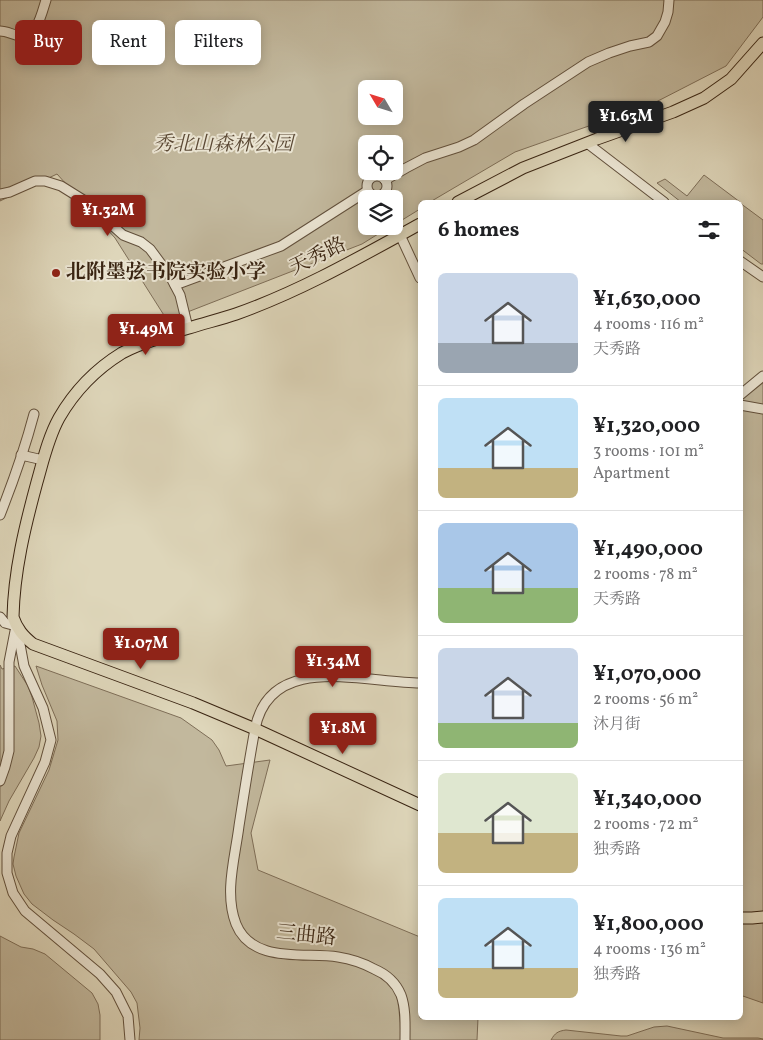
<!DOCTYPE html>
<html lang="en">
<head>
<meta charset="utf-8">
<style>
  :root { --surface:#fff; --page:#f6f6f6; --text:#202124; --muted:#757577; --line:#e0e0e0; --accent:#8f2418 }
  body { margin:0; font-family:Vollkorn,"Noto Serif SC",serif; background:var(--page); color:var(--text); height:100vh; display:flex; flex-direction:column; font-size:19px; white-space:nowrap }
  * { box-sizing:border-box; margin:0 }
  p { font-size:16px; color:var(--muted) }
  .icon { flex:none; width:28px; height:28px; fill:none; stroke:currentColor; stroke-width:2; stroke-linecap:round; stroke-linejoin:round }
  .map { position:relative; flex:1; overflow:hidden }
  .sheet { position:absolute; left:418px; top:200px; width:325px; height:820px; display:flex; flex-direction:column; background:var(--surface); border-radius:8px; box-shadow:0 2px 12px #0003 }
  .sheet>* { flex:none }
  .guide { position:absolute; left:15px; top:20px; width:328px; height:45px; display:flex; gap:10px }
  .needle { width:32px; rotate:308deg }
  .tools { position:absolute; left:358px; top:80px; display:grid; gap:10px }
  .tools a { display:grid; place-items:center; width:45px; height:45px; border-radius:8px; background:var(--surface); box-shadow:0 2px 12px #0003; font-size:25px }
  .price { position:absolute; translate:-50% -42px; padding:0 11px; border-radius:5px; background:var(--accent); color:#fff; font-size:16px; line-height:32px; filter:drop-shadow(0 1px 2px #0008) }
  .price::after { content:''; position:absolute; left:50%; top:30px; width:15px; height:11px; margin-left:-8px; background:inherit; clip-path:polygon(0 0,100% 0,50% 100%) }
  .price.on { background:#222; color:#fff }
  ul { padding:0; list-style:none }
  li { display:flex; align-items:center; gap:15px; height:125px; padding:0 20px }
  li+li { border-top:1px solid var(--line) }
  li span { display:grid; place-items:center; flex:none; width:140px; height:100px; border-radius:8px; color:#555 }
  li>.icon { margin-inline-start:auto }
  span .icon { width:60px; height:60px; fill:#fffc; stroke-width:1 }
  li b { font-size:21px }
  h2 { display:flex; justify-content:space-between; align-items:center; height:60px; padding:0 20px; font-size:21px }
  .tag { padding:0 18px; border-radius:8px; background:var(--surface); box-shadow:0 2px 12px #0003; font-size:18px; line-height:45px }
  .tag.on { background:var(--accent); color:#fff }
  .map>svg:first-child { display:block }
  .green { fill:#c2b89d; stroke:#7e6e58; fill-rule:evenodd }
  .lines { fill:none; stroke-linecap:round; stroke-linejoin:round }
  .minor-casing { stroke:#62503c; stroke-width:11 }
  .major-casing { stroke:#392412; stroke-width:13 }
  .minor { stroke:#eae4d2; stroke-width:9 }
  .major { stroke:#ded6ba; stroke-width:11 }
  .poi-dot { fill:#8f2418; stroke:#eae4d2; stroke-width:2 }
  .labels { text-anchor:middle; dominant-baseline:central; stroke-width:4; stroke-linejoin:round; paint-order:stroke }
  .park-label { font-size:20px; font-style:italic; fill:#5b4935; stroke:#eae4d2 }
  .street-label { font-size:20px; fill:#392412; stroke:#eae4d2 }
  .poi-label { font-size:20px; font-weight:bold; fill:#392412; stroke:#eae4d2; text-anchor:start }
</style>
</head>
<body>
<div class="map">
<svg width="763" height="1040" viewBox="0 0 763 1040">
  <rect width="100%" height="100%" fill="#ded6ba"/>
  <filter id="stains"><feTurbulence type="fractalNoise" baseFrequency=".004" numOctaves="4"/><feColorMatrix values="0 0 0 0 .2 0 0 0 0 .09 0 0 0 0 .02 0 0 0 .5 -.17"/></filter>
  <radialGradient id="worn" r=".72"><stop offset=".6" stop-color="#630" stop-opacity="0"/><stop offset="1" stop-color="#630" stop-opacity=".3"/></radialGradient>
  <g class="green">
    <path d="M0 0H763V17L726 66 654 103 515 152 430 202H420V209L394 225V199H366V226H391L362 244 167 320 115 238 57 174 0 201ZM366 89H394V116H366ZM366 144H394V171H366Z"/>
    <path d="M704 175 740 202H681L657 183 665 179 687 196Z"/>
    <path d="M740 203 763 220V264H761L740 248Z"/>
    <path d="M763 380V1003L740 995V395Z"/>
    <path d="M0 665 2 669 15 666 28 686 32 697 39 723 41 736 39 747 34 758 9 801 0 821Z"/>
    <path d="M36 666 181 718 212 740 219 750 226 766 270 760 251 833 258 870 420 937V1018H478L477 1040H139L140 1028 137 1003 131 992 94 949 74 934 53 920 32 904 24 894 16 876 13 864 14 857 19 833 49 770 58 740 57 721 42 685Z"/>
    <path d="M0 936 21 947 33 949 45 954 92 993 98 1004 100 1015V1040H0Z"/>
    <path d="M667 1026 723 1038H758L763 1039V1040H551C555 1033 558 1031 566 1030L621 1036H627L654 1027Z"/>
  </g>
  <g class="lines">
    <g class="minor-casing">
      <g id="minor">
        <path d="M0 31C7 31 13 35 20 36 37 39 42 12 46 0"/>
        <path d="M587 143 664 202"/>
        <circle cx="377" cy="186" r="10"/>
        <path d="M385 180 406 168 425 158 459 147 474 140 524 104 588 62 609 53 630 46 649 42 657 36 665 22 668 12 669 0"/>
        <path d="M0 194 10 192 35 181H45L61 186 85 201 123 235 141 242 150 249 170 276 180 295 188 328"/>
        <path d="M394 222 420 278"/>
        <path d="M740 261 763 277"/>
        <path d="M175 285 281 246 367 191"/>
        <path d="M740 395 763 376"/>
        <path d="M740 405 763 409"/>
        <path d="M21 455 43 460"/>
        <path d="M0 515C13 482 25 448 34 414"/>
        <path d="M0 617 5 623 16 626"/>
        <path d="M17 628 24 666 43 708 51 740 45 762 11 836 7 853V873L13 893 25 911 100 974 116 992 128 1016 130 1040"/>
        <path d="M0 781 5 767 9 751V662L15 631"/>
        <path d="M405 1040C405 1025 406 1009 401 995 396 983 386 974 374 969 363 963 351 959 338 957 305 952 252 964 236 924 224 893 235 858 239 826 244 794 249 761 255 729 270 651 365 683 420 683"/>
      </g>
    </g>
    <g class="major-casing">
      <g id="major">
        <path d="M458 202 523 168 597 139 673 112 704 98 731 79 763 43"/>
        <path d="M420 224C360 257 301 291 236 314 221 319 205 323 189 328 178 331 167 335 157 339 144 343 133 347 122 353 96 369 74 392 59 418 48 438 43 461 37 482 25 526 14 571 13 617 17 629 23 636 33 644L193 703 255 729 420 805"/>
        <path d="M740 918H752L763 917"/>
      </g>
    </g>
    <use href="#minor" class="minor"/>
    <use href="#major" class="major"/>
  </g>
  <circle class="poi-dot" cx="56" cy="273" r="5"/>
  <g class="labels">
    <g class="park-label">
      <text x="223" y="145">秀北山森林公园</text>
    </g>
    <g class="street-label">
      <text transform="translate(318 257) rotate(-26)">天秀路</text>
      <text transform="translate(306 936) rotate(6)">三曲路</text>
    </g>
    <g class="poi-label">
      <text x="66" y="273">北附墨弦书院实验小学</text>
    </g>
  </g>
  <rect width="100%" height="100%" filter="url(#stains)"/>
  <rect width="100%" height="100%" fill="url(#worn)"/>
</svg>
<div class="tools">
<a><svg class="needle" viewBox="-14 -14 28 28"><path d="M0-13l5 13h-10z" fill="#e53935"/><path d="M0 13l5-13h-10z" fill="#757577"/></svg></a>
<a><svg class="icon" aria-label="locate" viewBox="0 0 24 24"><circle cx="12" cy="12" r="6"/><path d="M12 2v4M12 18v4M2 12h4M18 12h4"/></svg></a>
<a><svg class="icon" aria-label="layers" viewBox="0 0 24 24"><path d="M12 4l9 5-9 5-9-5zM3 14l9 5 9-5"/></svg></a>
</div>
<b class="price on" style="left:626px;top:143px">¥1.63M</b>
<b class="price" style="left:108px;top:237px">¥1.32M</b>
<b class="price" style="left:146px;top:356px">¥1.49M</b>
<b class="price" style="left:141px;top:670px">¥1.07M</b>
<b class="price" style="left:333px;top:688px">¥1.34M</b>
<b class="price" style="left:343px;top:755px">¥1.8M</b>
<div class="guide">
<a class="tag on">Buy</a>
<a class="tag">Rent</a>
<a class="tag">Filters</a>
</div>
<section class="sheet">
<h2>6 homes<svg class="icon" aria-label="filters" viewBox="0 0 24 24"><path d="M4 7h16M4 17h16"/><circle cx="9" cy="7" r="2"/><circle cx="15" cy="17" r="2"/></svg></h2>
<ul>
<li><span style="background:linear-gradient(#c9d6e8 70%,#9aa5b1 0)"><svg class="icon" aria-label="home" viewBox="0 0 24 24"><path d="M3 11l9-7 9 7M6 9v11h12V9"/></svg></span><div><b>¥1,630,000</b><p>4 rooms · 116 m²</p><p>天秀路</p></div></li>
<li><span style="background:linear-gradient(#bfe0f5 70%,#c2b280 0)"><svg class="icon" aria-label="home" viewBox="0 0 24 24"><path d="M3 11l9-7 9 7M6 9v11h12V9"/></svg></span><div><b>¥1,320,000</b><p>3 rooms · 101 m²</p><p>Apartment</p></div></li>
<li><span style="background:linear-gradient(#a9c7e8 65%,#8fb573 0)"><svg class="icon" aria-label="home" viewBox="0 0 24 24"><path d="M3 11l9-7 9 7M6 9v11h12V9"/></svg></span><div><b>¥1,490,000</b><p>2 rooms · 78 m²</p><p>天秀路</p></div></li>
<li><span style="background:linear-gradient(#c9d6e8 75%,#8fb573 0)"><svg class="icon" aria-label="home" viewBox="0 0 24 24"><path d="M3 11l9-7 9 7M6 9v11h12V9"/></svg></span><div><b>¥1,070,000</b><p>2 rooms · 56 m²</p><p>沐月街</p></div></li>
<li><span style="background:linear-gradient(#dfe7d0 60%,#c2b280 0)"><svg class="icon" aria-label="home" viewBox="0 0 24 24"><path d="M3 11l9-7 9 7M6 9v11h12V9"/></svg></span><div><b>¥1,340,000</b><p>2 rooms · 72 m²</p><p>独秀路</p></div></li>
<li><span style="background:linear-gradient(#bfe0f5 70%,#c2b280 0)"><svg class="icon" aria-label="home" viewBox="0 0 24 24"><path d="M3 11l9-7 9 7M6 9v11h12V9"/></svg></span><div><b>¥1,800,000</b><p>4 rooms · 136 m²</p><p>独秀路</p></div></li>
</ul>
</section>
</div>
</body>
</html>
